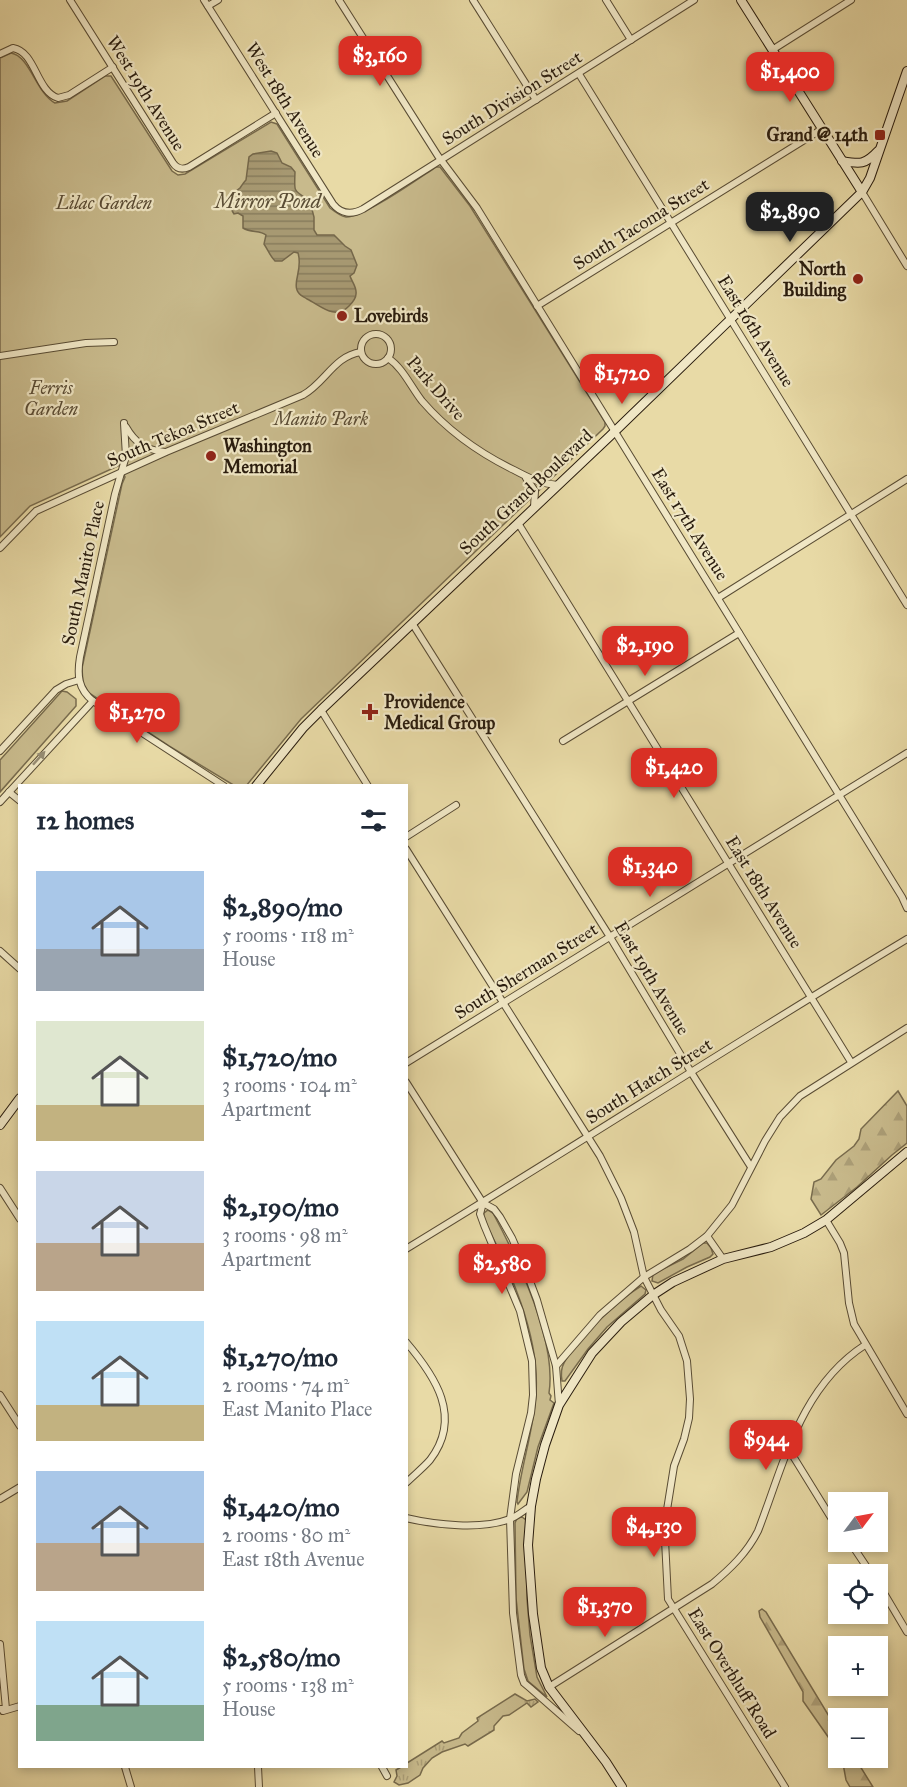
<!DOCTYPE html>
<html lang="en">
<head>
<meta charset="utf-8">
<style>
  :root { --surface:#fff; --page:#f6f6f7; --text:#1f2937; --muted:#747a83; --accent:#d93025 }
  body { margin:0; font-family:"IM FELL Great Primer",serif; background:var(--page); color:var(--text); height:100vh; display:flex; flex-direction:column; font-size:22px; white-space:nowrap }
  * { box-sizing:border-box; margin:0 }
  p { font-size:20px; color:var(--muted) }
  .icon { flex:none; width:33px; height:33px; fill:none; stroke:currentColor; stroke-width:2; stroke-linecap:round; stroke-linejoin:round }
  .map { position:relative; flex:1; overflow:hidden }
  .panel { position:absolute; left:18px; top:784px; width:390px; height:984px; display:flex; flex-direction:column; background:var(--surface); border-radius:0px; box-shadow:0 3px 9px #0003 }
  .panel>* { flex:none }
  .needle { width:39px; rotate:58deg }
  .buttons { position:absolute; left:828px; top:1492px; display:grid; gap:12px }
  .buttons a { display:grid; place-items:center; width:60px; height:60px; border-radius:0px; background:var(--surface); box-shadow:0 3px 9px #0003; font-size:30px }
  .price { position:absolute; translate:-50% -51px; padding:0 14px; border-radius:12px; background:var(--accent); color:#fff; font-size:20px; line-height:39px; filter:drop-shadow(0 2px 3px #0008) }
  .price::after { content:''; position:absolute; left:50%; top:36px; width:18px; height:14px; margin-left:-9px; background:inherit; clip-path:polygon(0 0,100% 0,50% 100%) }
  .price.current { background:#222; color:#fff }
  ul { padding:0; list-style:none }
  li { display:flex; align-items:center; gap:18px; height:150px; padding:0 18px }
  li span { display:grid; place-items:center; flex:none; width:168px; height:120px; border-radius:0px; color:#555 }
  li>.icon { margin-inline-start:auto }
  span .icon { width:72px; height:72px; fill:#fffc; stroke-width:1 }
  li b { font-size:26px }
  h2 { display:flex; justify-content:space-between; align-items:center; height:72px; padding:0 18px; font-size:26px }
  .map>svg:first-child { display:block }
  .grass { fill:url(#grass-tufts); stroke:#786b4d; stroke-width:1.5 }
  .forest { fill:url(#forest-firs); stroke:#786b4d; stroke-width:1.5 }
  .green { fill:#c8ba8c; stroke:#786b4d; stroke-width:1.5 }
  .water { fill:url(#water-rules); stroke:#75674a; stroke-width:1.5 }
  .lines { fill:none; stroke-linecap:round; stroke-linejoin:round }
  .street-casing { stroke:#594c34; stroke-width:8 }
  .secondary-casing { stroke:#291c0e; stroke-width:10 }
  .street { stroke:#f0e7c5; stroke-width:6 }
  .secondary { stroke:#f0e7c5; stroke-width:8 }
  .oneway { fill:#968c73 }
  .poi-dot { fill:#8f2418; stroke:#f0e7c5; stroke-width:2 }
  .labels { text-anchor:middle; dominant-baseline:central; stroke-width:4.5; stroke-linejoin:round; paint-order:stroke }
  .street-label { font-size:18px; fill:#291c0e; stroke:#f0e7c5 }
  .poi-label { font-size:18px; font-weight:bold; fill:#291c0e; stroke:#f0e7c5; text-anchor:start }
  .park-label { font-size:18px; font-style:italic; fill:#594b34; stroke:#f0e7c5 }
  .water-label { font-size:20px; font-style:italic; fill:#5b4e36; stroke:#f0e7c5 }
</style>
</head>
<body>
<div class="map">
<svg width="907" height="1787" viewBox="0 0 907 1787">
  <defs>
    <pattern id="grass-tufts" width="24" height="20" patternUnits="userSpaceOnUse" patternTransform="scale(1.5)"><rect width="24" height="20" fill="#c8ba8c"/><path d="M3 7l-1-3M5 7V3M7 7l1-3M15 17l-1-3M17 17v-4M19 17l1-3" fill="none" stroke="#ac9f78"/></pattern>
    <pattern id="forest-firs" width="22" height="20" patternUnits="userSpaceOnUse" patternTransform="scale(1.5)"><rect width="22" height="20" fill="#c8ba8c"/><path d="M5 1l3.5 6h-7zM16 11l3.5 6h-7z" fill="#ac9f78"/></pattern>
    <pattern id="water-rules" width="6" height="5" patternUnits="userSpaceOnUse" patternTransform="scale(1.5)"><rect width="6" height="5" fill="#a79972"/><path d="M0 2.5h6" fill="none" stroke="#887c5c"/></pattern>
  </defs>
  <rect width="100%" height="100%" fill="#e8daa6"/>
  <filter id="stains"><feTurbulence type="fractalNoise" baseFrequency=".00333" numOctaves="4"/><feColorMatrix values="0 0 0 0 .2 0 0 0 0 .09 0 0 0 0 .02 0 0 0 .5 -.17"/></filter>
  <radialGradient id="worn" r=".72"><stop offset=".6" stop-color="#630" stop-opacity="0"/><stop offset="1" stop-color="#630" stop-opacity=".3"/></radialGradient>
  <path class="grass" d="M515 1694 527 1701 535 1699 538 1702 531 1707 527 1703 509 1715 503 1716 494 1726V1730L468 1746 465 1744 442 1752 432 1758 423 1768 420 1775 408 1783 399 1785 394 1782 397 1776 396 1770 401 1767H406L407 1763 442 1741 444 1743 459 1738 462 1733 478 1721 477 1718Z"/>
  <g class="forest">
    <path d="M898 1091 907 1106V1143L892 1155 857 1187 821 1215 811 1199 814 1182 821 1179 836 1160 854 1146 859 1139 861 1129Z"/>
    <path d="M762 1609 766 1612 838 1731V1751L803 1701V1692L760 1617 759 1611Z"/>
    <path d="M842 1758H855L873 1787H850L846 1780Z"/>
  </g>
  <g class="green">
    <path d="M11 53C30 56 36 93 55 103L67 101 105 76H111L172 171 178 175 185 174 271 122 277 124 330 208C335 212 340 216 346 217 363 218 419 178 436 167H440L470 206 605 422V426L603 429 301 719 246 786H235L169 746 89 693 83 684 82 668 122 484 125 477 120 465 30 506 0 537V58Z"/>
    <path d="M62 691 67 692 76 699V706L0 792V760Z"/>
    <path d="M488 1210 493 1213C517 1258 557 1341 549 1393L551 1396 550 1400 554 1403 538 1447 527 1492 518 1504 517 1502C521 1465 534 1430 536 1393 540 1335 509 1268 483 1218L484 1213Z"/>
    <path d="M703 1243H707L711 1248 713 1254 710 1257 687 1267 658 1283 652 1281 653 1274 683 1259Z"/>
    <path d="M641 1286 646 1290 645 1294 607 1327 588 1349 565 1381H562C561 1375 561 1368 564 1363 577 1339 618 1300 641 1286Z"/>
    <path d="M522 1517 526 1520 527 1599 530 1635 537 1677 547 1697 528 1681 524 1669 516 1598 515 1523 517 1518Z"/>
  </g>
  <path class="water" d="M271 151 277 153 282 163 291 167 295 172C294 196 294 188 310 202L314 217V230L317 235H334L345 246 351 250 357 265 354 273 350 276C352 282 357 287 356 294 356 298 352 303 349 306 335 321 320 305 307 299 303 296 299 296 297 290 293 281 303 269 298 253L294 252 282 261H275C270 256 268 250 264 244L266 235C260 230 251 233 243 228V216L238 213 234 214C229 207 229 198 236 191 237 190 239 189 240 188 242 185 244 182 246 180L249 157 253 154Z"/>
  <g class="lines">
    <g class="street-casing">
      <g id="street">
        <path d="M70 0 173 163C177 169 182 170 189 167L276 113"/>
        <path d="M204 0 333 204C341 214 352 215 363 209L694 0"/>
        <path d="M339 0 438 156 477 208 902 897 907 908"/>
        <path d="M473 0 536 100"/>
        <path d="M606 0 631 40"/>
        <path d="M208 6 218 0"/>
        <path d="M772 50 851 0"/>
        <path d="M0 54 13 48C36 52 36 91 58 98L69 95 113 67"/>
        <path d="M579 74 907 605"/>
        <path d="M862 192 907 266"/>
        <path d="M537 306 822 129"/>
        <circle cx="376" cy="349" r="15"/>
        <path d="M0 356 86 343 114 342"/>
        <path d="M388 358C403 368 411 387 422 401 448 431 479 453 514 470 529 478 541 484 558 485"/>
        <path d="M124 423 126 456 115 494 80 657C77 675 78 689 93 701L224 786"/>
        <path d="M126 427C135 443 146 450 165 452"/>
        <path d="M526 478 535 491 534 507"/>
        <path d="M518 523 851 1062"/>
        <path d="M0 548 36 511 166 452 303 395C325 383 334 356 361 352"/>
        <path d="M718 598 907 479"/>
        <path d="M412 623 610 937 691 1072 751 1167"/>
        <path d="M321 710 368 786"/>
        <path d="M563 741 739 633"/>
        <path d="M0 751 56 690 66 684 79 680"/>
        <path d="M9 792 20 801"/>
        <path d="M0 802 93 701"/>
        <path d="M406 837 456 805"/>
        <path d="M406 849 600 1156 621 1198 634 1232 644 1277 661 1310 679 1336 687 1361 690 1399 689 1418 684 1439 674 1466 666 1516 665 1540 668 1599 785 1787"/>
        <path d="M0 951 20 969"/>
        <path d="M406 1063 907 753"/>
        <path d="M406 1082 483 1203 494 1209 500 1217 512 1238 525 1268 537 1300 556 1366 559 1405"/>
        <path d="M0 1188 20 1219"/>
        <path d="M483 1203 480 1214 484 1225 520 1311 532 1361 533 1395 531 1413 516 1474 510 1519 513 1613 521 1675 524 1683 530 1688 579 1731"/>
        <path d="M826 1220 840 1243 844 1253 849 1303 854 1324 907 1414"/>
        <path d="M707 1236 723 1259"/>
        <path d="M406 1249C574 1147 739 1040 907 939"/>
        <path d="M406 1342C435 1376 463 1417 430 1460 423 1468 414 1475 406 1483"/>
        <path d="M556 1366 600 1315 644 1277 690 1249 707 1236 732 1205 765 1141 780 1117 800 1096 907 1028"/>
        <path d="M0 1395 20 1426"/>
        <path d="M788 1448 838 1529"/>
        <path d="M0 1499 20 1487"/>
        <path d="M406 1518C436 1525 481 1530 510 1519 518 1516 524 1510 531 1506"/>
        <path d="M850 1542 872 1575"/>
        <path d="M878 1583 907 1632"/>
        <path d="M0 1644 6 1709H0"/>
        <path d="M549 1687 712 1584C730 1569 747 1553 758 1531 784 1464 800 1387 865 1345"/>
        <path d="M3 1711 20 1706"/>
        <path d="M125 1767 131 1787"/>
        <path d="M258 1767 259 1787"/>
        <path d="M382 1767 387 1776"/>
      </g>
    </g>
    <g class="secondary-casing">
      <g id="secondary">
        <path d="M741 0 862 192"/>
        <path d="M842 161C860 164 865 165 878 151"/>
        <path d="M256 786 303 728 321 710 610 436 862 192 870 178 907 71"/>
        <path d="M0 1125 20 1098"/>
        <path d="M622 1787 606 1762 549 1687 541 1668 533 1614 528 1545 531 1506 536 1479 545 1445 559 1405 592 1353 621 1322 653 1295 673 1282 723 1259 771 1247 804 1233 826 1220 907 1152"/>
      </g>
    </g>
    <use href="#street" class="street"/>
    <use href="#secondary" class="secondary"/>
  </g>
  <defs><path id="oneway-solid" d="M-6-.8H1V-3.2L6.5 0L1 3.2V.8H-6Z" transform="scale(1.5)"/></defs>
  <use class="oneway" href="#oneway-solid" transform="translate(39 758) rotate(-48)"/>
  <g class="poi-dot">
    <rect x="874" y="129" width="12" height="12" rx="3"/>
    <circle cx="858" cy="279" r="6"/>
    <circle cx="342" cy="316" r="6"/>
    <circle cx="211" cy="456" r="6"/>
    <path d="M367 703h6v6h6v6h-6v6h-6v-6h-6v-6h6z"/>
  </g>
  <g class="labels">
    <g class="street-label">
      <text transform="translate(146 93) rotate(58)">West 19th Avenue</text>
      <text transform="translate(512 98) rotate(-32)">South Division Street</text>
      <text transform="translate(285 100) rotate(58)">West 18th Avenue</text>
      <text transform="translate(641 224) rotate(-32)">South Tacoma Street</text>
      <text transform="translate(756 331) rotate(58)">East 16th Avenue</text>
      <text transform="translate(436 388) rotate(49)">Park Drive</text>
      <text transform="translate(173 434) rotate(-23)">South Tekoa Street</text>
      <text transform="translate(526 492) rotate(-43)">South Grand Boulevard</text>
      <text transform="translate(690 524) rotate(58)">East 17th Avenue</text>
      <text transform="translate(83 573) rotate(-78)">South Manito Place</text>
      <text transform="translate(764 892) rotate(58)">East 18th Avenue</text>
      <text transform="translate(526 971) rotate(-32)">South Sherman Street</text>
      <text transform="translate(652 978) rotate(59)">East 19th Avenue</text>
      <text transform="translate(649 1081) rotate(-32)">South Hatch Street</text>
      <text transform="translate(732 1673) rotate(58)">East Overbluff Road</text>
    </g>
    <g class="poi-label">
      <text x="868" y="135" text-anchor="end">Grand @ 14th</text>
      <text x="846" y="269" text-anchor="end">North<tspan x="846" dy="21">Building</tspan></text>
      <text x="354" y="316">Lovebirds</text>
      <text x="223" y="446">Washington<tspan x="223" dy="21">Memorial</tspan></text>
      <text x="384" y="702">Providence<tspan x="384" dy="21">Medical Group</tspan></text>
    </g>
    <g class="park-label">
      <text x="104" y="203">Lilac Garden</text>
      <text x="51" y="388">Ferris<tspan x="51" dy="21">Garden</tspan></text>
      <text x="321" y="419">Manito Park</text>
    </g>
    <g class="water-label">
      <text x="268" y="201">Mirror Pond</text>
    </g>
  </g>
  <rect width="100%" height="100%" filter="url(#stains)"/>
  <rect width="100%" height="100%" fill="url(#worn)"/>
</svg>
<div class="buttons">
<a><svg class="needle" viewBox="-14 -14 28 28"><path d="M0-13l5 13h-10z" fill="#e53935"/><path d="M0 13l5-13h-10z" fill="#747a83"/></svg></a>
<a><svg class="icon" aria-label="locate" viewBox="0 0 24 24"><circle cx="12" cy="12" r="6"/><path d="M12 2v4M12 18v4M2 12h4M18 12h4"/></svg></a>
<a>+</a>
<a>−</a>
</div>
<b class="price" style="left:380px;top:87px">$3,160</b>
<b class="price" style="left:790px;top:103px">$1,400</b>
<b class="price current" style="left:790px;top:243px">$2,890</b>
<b class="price" style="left:622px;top:405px">$1,720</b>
<b class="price" style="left:645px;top:677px">$2,190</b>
<b class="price" style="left:137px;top:744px">$1,270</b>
<b class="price" style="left:674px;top:799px">$1,420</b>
<b class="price" style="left:650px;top:898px">$1,340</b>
<b class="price" style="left:502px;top:1295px">$2,580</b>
<b class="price" style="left:766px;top:1471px">$944</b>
<b class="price" style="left:654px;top:1558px">$4,130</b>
<b class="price" style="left:605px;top:1638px">$1,370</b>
<section class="panel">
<h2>12 homes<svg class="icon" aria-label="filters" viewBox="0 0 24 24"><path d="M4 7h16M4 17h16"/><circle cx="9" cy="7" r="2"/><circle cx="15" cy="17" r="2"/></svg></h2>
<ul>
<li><span style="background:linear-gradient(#a9c7e8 65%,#9aa5b1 0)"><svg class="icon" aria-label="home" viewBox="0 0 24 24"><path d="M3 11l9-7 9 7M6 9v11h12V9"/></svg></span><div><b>$2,890/mo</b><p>5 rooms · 118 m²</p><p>House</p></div></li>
<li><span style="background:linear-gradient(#dfe7d0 70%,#c2b280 0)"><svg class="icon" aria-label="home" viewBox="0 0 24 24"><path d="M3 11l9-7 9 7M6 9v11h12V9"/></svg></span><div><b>$1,720/mo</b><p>3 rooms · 104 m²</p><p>Apartment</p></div></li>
<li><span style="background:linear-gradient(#c9d6e8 60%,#b9a48a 0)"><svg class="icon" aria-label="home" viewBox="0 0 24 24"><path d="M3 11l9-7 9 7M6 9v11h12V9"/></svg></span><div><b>$2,190/mo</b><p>3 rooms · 98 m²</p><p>Apartment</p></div></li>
<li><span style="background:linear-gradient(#bfe0f5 70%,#c2b280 0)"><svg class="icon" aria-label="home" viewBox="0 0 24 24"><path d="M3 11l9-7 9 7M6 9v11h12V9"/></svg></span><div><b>$1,270/mo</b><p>2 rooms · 74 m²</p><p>East Manito Place</p></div></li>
<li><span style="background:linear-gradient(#a9c7e8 60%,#b9a48a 0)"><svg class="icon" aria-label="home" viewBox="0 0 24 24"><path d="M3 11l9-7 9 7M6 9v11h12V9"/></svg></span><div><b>$1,420/mo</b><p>2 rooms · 80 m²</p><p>East 18th Avenue</p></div></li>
<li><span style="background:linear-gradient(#bfe0f5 70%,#7fa58c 0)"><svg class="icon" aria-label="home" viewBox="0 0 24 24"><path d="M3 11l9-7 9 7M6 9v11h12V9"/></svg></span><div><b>$2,580/mo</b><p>5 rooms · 138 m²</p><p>House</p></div></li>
</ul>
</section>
</div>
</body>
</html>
